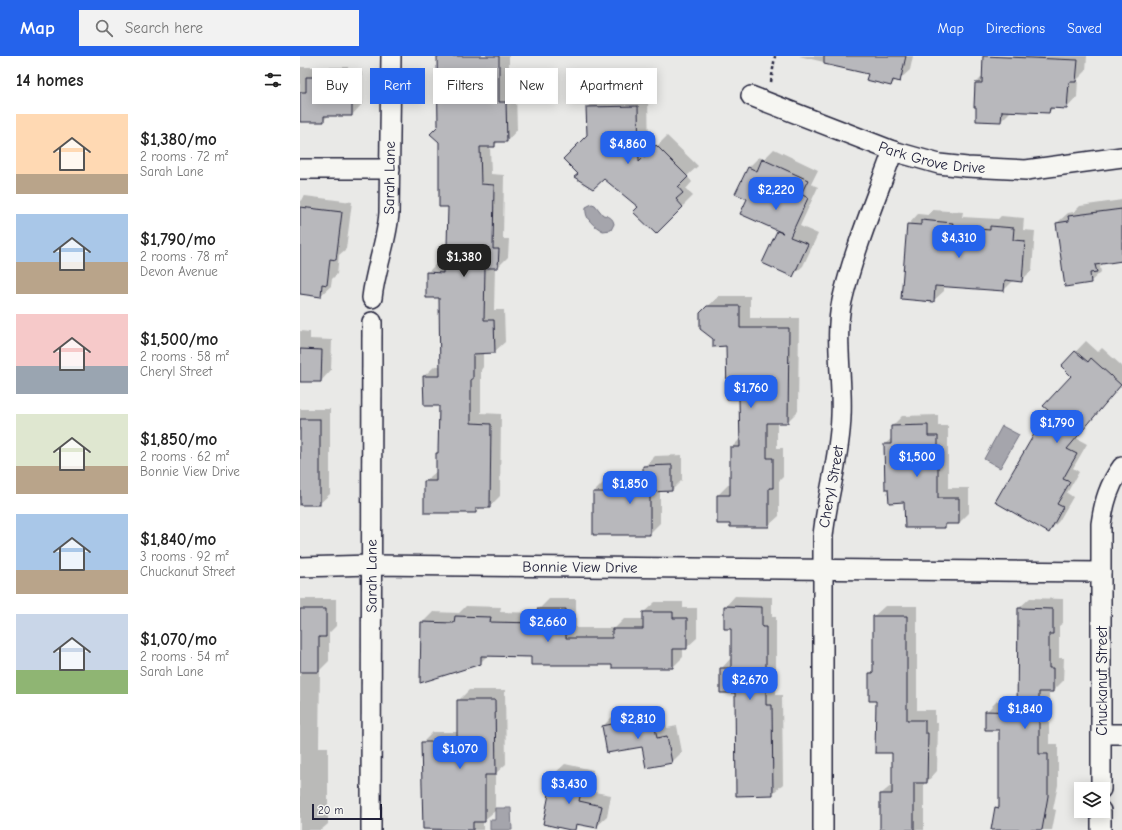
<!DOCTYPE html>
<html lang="en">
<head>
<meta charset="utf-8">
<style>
  :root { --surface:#fff; --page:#f2f2f2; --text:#222; --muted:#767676; --accent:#2563eb }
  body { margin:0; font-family:"Comic Neue",sans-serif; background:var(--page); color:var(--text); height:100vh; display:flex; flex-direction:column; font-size:15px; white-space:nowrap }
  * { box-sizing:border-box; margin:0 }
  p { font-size:13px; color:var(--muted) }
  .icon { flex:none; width:22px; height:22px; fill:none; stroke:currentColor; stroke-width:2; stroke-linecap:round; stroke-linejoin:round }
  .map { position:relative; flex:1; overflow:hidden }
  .details { display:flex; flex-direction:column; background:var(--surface); width:300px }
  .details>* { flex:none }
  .guide { position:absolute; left:12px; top:12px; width:380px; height:36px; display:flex; gap:8px }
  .fabs { position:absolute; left:774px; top:726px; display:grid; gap:8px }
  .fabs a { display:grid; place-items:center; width:36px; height:36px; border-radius:0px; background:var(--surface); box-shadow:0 2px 10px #0003; font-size:20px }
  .scale { position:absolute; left:12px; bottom:10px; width:70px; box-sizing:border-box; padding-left:4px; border:2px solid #22223b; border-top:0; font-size:11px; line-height:14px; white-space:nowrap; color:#22223b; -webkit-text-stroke:3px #f6f6f2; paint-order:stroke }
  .price { position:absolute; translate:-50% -34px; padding:0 9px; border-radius:8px; background:var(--accent); color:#fff; font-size:13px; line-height:26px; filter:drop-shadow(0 1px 2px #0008) }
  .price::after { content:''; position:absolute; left:50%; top:24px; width:12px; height:9px; margin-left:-6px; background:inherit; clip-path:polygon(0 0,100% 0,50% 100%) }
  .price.active { background:#222; color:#fff }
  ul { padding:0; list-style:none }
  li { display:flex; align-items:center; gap:12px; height:100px; padding:0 16px }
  li span { display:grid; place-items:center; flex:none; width:112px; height:80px; border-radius:0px; color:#555 }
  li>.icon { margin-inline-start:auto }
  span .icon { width:48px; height:48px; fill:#fffc; stroke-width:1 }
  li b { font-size:17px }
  h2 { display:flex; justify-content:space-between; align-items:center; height:48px; padding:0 16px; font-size:17px }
  .pill { padding:0 14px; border-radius:0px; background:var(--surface); box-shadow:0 2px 10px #0003; font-size:14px; line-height:36px }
  .pill.active { background:var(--accent); color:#fff }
  header { display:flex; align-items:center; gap:24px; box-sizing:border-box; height:56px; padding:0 20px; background:var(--accent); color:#fff }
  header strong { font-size:19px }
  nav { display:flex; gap:22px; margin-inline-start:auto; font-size:14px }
  .search { width:280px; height:36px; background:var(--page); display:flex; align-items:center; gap:10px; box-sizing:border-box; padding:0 14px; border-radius:0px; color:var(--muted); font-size:15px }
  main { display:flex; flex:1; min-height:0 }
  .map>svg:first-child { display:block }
  .water { fill:#a5a5ac; stroke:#71717f }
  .shadow { fill:#0003 }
  .building { fill:#b8b8bc; stroke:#22223b }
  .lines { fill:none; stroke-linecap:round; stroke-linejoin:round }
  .street-casing { stroke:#22223b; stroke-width:22 }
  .path { stroke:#22223b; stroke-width:2.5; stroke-dasharray:3 3; stroke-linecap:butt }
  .street { stroke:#f6f6f2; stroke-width:19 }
  .labels { text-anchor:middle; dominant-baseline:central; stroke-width:3; stroke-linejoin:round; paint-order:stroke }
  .street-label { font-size:15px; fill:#22223b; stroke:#f6f6f2 }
</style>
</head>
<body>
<header>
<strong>Map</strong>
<div class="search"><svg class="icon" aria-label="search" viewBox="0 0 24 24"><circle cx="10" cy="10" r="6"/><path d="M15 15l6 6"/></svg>Search here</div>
<nav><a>Map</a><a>Directions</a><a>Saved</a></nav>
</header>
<main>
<section class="details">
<h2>14 homes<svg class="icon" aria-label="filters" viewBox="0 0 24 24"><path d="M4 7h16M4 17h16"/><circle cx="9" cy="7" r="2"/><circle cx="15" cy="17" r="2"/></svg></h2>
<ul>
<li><span style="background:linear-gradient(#ffd9b3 75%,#b9a48a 0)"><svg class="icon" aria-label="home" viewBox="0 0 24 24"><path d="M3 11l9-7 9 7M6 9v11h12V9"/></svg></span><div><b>$1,380/mo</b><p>2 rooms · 72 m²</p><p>Sarah Lane</p></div></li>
<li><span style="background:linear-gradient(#a9c7e8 60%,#b9a48a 0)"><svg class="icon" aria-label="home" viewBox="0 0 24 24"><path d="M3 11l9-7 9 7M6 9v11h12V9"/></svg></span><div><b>$1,790/mo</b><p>2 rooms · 78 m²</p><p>Devon Avenue</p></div></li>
<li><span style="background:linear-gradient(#f6c9c9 65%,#9aa5b1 0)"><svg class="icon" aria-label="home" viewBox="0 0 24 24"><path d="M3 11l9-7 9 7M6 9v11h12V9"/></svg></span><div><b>$1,500/mo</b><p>2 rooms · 58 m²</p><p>Cheryl Street</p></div></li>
<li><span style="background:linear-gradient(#dfe7d0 65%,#b9a48a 0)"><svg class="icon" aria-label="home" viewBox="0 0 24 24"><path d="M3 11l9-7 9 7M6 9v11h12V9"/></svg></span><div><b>$1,850/mo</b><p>2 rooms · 62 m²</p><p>Bonnie View Drive</p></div></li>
<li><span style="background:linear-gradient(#a9c7e8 70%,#b9a48a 0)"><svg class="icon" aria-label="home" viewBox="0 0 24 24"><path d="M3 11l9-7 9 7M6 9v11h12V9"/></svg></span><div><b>$1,840/mo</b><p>3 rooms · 92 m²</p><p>Chuckanut Street</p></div></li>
<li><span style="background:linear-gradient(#c9d6e8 70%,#8fb573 0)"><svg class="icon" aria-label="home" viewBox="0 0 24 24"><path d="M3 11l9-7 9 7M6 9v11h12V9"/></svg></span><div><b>$1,070/mo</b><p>2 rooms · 54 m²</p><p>Sarah Lane</p></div></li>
</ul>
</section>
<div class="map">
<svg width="822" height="774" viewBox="0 0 822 774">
  <rect width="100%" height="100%" fill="#e9e9e7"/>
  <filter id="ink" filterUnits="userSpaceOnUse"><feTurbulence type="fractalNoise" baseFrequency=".025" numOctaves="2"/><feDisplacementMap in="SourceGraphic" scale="8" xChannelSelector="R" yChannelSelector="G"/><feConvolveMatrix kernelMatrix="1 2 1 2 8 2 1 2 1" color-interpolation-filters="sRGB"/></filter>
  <g filter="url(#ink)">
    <g class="water">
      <path d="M292 148 295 149 303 159C309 160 313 162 314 168L311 174 303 175C294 170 284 163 286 151Z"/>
      <path d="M702 370 719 379 700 412 684 403Z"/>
      <path d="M195 752H211L212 774H190V764H195Z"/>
    </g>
    <g class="shadow">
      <path d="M137 0H209V36H216L217 74 207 85H199L194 90H190L191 118 204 119 203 183H209L208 201 198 211H195L194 254H204L205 286 194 296 183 297V311L181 314V357L201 358 200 440 189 451H181L176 456 125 425 137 415V397L139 395 140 349 124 320 135 310H141L140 241 127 217 138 206H144V190L148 186 149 150 139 71Z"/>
      <path d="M499 0H613L610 14 599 24H596L591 29 569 17Z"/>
      <path d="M684 0H787L786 15 778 23 777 41 767 52 754 51 749 56 712 54 701 65 676 27 683 20Z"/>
      <path d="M0 11H48V16H62V48L52 59H29L23 65H0Z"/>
      <path d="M348 40 349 98 367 80 398 110 387 120 392 126 386 133 393 140 356 177 340 151 304 121 279 118 288 80 287 51 298 41Z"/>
      <path d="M474 93 518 114 511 128 518 131 500 170 518 178 503 210 492 220 464 207 479 174 448 143 437 137 449 111 459 101 464 103Z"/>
      <path d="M5 140 52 146 46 193 39 199 37 218 32 223 31 230 20 240 0 237V145Z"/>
      <path d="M822 144V203L804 206 800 211 801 216 790 226 757 167 768 157 774 156 780 150Z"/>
      <path d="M633 154 663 156 662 161 698 163 701 160 724 162 723 174 735 175 732 214 722 224H714L704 234 644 230V235L633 245 608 169 618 158 628 159Z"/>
      <path d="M419 240H450V262H499L498 355 487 366H477V392H483V421L479 425V460L468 470 418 439 428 429H431V392L441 382 440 342 427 289 414 282 401 257Z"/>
      <path d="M0 275 10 276V283L32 284 31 314 21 325 0 324Z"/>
      <path d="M786 285 798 296 802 292 822 310V328L776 382 787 388 773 412 779 416 767 437 773 441 759 465 749 475 773 320 762 310Z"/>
      <path d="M0 353H30V438L19 448H0Z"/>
      <path d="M638 359V370H648V432H669V457L659 467H649L645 471H606L605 445 585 388 592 382V370L602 360Z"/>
      <path d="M382 399V424L372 434H360V467L349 478 294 436 304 426H316L320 422H344V411L355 400Z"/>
      <path d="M435 540 472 541V561H476V639H482L483 728 472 738 436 636 421 613 431 602 432 572 425 551Z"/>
      <path d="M730 542 763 543V567L759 570V602H764L763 625 753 635H749V688H758V729L753 753 756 754 752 774H692L696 752 700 748V673L686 656 697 645 718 646 719 552Z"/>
      <path d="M0 543H36V570L29 577V605L20 614 19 691H28V768L21 774H0Z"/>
      <path d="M249 543H276V572H315L324 563H344V556L355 546H383V552H397V582L386 592H383V601L373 611 313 608 232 600 188 599 180 607 122 567 133 556 159 557 166 550 201 551 200 556 238 557V554Z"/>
      <path d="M585 550H617V654H635V667H638L637 715 627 726H624V774H581V738L593 728V696L570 617 574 613V560Z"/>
      <path d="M169 634H205L206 708 195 718V755L183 765V774H130L122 687 133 676H158V645Z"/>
      <path d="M363 650 367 672 377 670 382 696 372 706 303 670 313 660Z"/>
      <path d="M265 708 293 714 289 735 311 739 307 761 296 771 281 767 274 774 244 767 254 718Z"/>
    </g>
    <g class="building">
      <path d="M137 0H199V46H206L207 86H195V91H180L181 128 194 129 193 193H199L198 212H185L184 264H194L195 297 173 298V323H171V367L191 368 190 452H176V457H124V425H136V397H138L139 350H124L123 320H140L139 242H126V216L143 217V190H147L148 151H139V86L130 78 138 70Z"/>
      <path d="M524 0H606L600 26 593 24 591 30 566 24 568 18 524 8Z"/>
      <path d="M683 0 778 4 776 26H769L767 53 750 52 749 57 702 55 701 66 676 65V51H674L675 27H682Z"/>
      <path d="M6 21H38V26H52V60H24V66H0V36H6Z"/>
      <path d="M338 50 339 106 356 89 388 121 378 131 383 137 376 143 383 151 356 178 333 156 338 151 304 123 293 133 274 121 278 118 263 103 287 79 286 51Z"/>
      <path d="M462 103 508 124 501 138 508 142 490 181 508 188 493 221 462 207 477 175 483 177 440 158 447 143 435 138 448 111 457 115Z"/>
      <path d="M0 151 42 156 36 204 30 203 27 229 22 228 21 241 0 238Z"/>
      <path d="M822 153V205L795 209 797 216 790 217 791 227 765 231 756 167 769 165 768 160Z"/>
      <path d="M621 164 653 167 652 171 690 174V170L714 172 713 184 725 185 722 226 705 224 704 235 635 230 634 246 601 243 607 168 621 169Z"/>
      <path d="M407 250H440V272H489L488 367H467V402H473V432H469V471H430V468H417V439H430V391H440L439 343H427L426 290 413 291V283L400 273V257Z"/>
      <path d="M0 293 22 294 21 326H0Z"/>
      <path d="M775 295 788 306 791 302 821 329 767 393 777 398 763 423 770 426 757 448 763 451 749 477 695 446 748 354 743 350 771 320 761 310Z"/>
      <rect x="0" y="363" width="20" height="86"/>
      <path d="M628 369V380H638V442H659V468H645V472H605L604 446 589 447 588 433H585L584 388H591V370Z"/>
      <path d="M372 409V435L350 436V479H293V436H308V432H343V410Z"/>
      <path d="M424 550 462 551V571H466V649H472L473 739 436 740 435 637H420V612H431V573H424Z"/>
      <path d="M718 552 753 553V578H749V612H753V636H739V698H748V740L742 774H691L695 751 699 752V674H685V655L717 656Z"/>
      <path d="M0 553H26V581H19V616H0Z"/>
      <path d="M237 553H266V582H312V573H343V556H373V562H387V593H373V612H312V609H231V601L181 600V608L120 627 121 566 154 567 155 560 191 561 190 566 237 567Z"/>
      <path d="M573 560H607V664H625V677H628L627 727H614V774H580V738H592V697H575L576 645H569V617H573Z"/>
      <path d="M157 644H195L196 719H185V766H173V774L123 773 121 686H157Z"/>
      <path d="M353 660 357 682 367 680 372 707 346 712 342 691 307 697 302 670Z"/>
      <path d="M253 718 284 724 279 745 302 750 297 772 276 768 275 774H270L243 768Z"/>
    </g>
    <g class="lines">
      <g class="street-casing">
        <g id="street">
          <path id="s1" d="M451 40 593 95 639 108 667 111 726 114 822 101"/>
          <path d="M0 113H90"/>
          <path id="s2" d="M72 242C75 213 87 186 89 157L91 0"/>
          <path id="s3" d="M0 511 71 509 801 516"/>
          <path d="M802 678H822"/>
          <path d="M801 733V468C804 446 809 429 822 411"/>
          <path id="s4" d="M71 774 72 266"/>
          <path id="s5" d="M523 774V480C527 440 540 401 541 360 543 324 534 280 542 245 554 194 575 144 593 95"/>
          <path d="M801 774V755"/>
        </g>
      </g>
      <path class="path" d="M471 26 475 0"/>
      <use href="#street" class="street"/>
    </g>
  </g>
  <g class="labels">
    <g class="street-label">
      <text stroke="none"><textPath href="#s1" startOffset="192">Park Grove Drive</textPath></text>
      <text stroke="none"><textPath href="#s2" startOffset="122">Sarah Lane</textPath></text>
      <text stroke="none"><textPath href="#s5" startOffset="344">Cheryl Street</textPath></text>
      <text stroke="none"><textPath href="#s3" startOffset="280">Bonnie View Drive</textPath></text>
      <text stroke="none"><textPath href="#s4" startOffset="254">Sarah Lane</textPath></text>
      <text transform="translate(802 625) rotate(-90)">Chuckanut Street</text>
    </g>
  </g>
</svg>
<div class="fabs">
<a><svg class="icon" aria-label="layers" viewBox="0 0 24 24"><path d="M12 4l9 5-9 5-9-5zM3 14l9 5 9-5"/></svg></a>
</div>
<div class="scale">20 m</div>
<b class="price" style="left:328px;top:109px">$4,860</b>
<b class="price" style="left:476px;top:155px">$2,220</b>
<b class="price" style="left:659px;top:203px">$4,310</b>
<b class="price active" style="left:164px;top:222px">$1,380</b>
<b class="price" style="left:451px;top:353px">$1,760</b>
<b class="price" style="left:757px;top:388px">$1,790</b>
<b class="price" style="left:617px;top:422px">$1,500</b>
<b class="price" style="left:330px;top:449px">$1,850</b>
<b class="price" style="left:248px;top:587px">$2,660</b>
<b class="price" style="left:450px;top:645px">$2,670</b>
<b class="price" style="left:725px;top:674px">$1,840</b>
<b class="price" style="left:338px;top:684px">$2,810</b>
<b class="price" style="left:160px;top:714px">$1,070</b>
<b class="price" style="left:269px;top:749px">$3,430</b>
<div class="guide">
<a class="pill">Buy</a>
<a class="pill active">Rent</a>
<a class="pill">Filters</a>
<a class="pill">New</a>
<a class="pill">Apartment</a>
</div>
</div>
</main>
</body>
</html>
